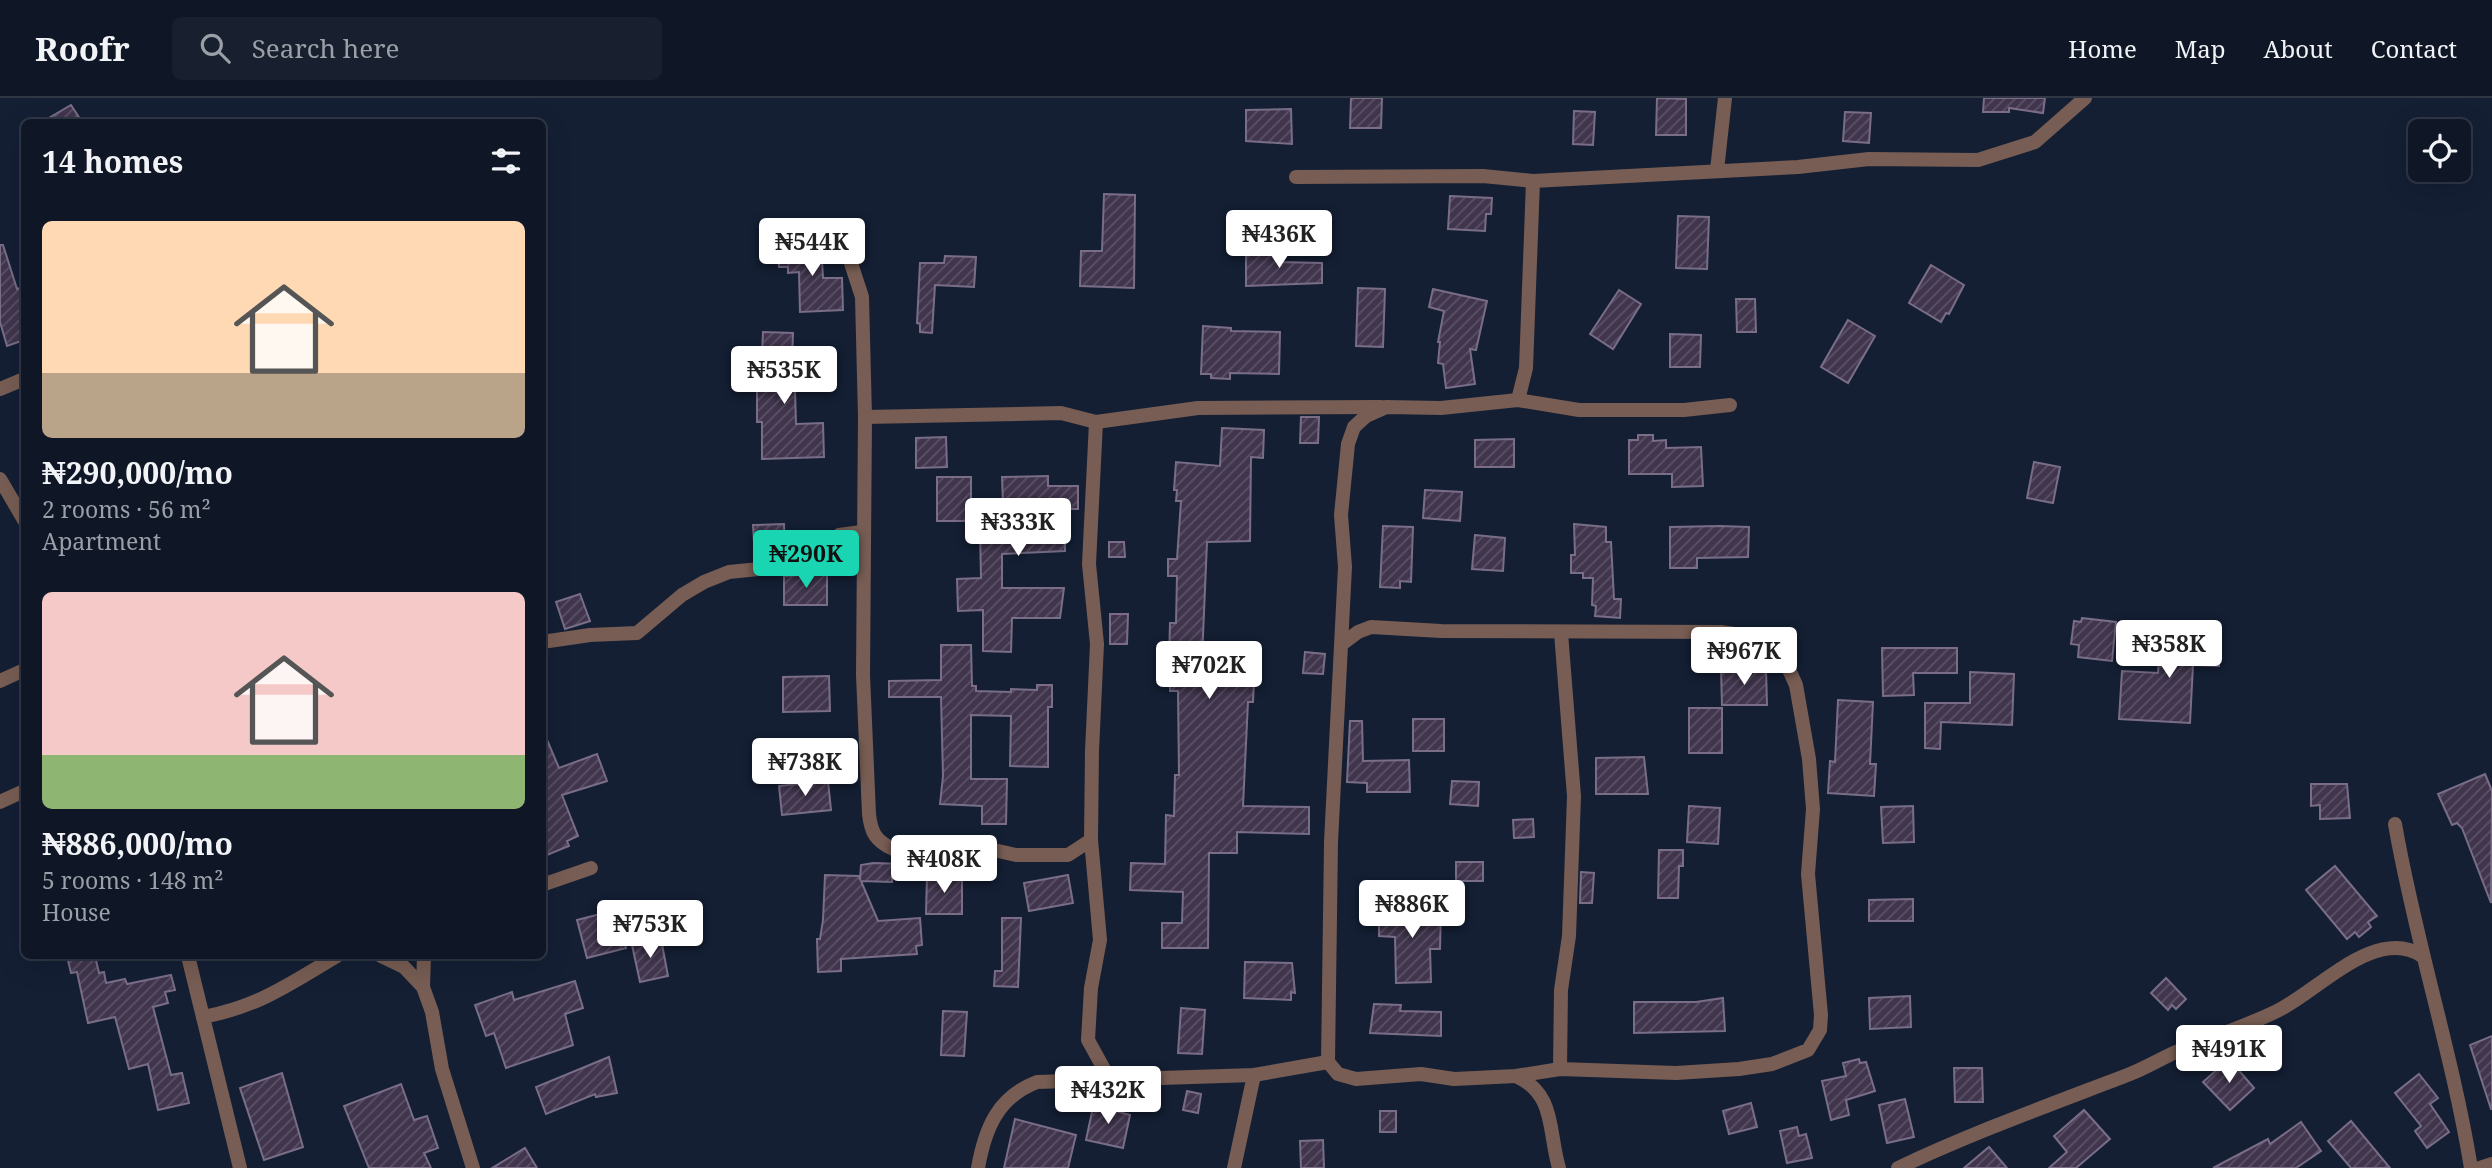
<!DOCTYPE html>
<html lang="en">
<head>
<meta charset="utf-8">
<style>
  :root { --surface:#0f1727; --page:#18202f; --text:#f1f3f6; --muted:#9b9fa7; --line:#2f3644; --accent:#19d5b2 }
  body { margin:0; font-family:"Noto Serif",serif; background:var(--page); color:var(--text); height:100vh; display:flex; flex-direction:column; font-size:26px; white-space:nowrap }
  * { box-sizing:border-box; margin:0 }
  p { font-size:23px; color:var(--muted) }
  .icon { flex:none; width:38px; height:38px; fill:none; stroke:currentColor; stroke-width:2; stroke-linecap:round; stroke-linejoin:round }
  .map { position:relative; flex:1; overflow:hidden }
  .sheet { position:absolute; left:21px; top:21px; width:525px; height:840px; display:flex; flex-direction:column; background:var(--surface); border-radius:10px; box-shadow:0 7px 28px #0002,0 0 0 2px var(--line) }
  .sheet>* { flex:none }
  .tools { position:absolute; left:2408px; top:21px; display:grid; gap:14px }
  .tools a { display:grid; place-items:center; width:63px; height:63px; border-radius:10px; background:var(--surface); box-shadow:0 7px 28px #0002,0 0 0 2px var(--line); font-size:35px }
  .price { position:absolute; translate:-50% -60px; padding:0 16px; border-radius:7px; background:#fff; color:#222; font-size:23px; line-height:46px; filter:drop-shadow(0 2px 4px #0008) }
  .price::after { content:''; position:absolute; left:50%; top:42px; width:21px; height:16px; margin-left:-10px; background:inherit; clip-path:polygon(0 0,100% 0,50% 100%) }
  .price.current { background:var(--accent); color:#111 }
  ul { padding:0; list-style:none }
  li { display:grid; align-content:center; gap:14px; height:371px; padding:0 21px }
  li span { display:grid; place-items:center; height:217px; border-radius:10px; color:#555 }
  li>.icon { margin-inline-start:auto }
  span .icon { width:126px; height:126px; fill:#fffc; stroke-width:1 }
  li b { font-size:30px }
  h2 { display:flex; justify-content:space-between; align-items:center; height:84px; padding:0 21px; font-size:30px }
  header { display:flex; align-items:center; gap:42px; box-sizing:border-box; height:98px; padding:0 35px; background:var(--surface); border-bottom:2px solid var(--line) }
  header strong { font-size:33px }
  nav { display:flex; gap:38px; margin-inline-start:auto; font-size:24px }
  .search { width:490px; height:63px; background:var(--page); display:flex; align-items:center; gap:18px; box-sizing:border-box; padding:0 24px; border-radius:10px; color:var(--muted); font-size:26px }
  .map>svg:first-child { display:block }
  .building { fill:url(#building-hatch); stroke:#796d88; stroke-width:2 }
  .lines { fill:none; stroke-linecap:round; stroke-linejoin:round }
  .minor { stroke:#775d53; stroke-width:14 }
</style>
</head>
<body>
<header>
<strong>Roofr</strong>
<div class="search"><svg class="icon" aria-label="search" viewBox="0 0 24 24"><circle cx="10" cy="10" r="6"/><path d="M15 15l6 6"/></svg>Search here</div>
<nav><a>Home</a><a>Map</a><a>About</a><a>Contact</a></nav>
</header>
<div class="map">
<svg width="2492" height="1070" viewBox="0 0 2492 1070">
  <defs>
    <pattern id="building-hatch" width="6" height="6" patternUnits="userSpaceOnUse" patternTransform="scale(1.75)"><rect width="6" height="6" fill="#40354d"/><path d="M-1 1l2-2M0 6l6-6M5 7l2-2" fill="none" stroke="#5b5267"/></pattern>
  </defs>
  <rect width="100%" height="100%" fill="#141f34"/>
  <g class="building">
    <path d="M1351 0H1382L1381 30H1350Z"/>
    <path d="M1657 0 1686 1V37H1656Z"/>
    <path d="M1984 0H2045L2043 15 2009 10V14H1983Z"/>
    <path d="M71 7 82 24H42Z"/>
    <path d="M1291 11 1292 46 1246 43V12Z"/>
    <path d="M1574 13 1595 14 1593 47 1573 46Z"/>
    <path d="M1845 14 1871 15 1869 45 1843 43Z"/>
    <path d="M1104 96 1135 97 1134 190 1080 188 1081 153H1102Z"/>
    <path d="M1450 98 1492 100 1491 116H1486L1485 133 1448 131Z"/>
    <path d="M1678 118 1709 119 1707 171 1676 170Z"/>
    <path d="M821 144 823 180H842L843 212 800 214 799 174 788 175V169H779L778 148Z"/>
    <path d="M0 147H3L17 191 24 189V242L7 248 0 224Z"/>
    <path d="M1246 152H1279V164L1322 165V185L1246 188Z"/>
    <path d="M945 158 976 159 974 189 935 187 932 235 920 234V226L917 225 920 165H944Z"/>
    <path d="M1931 167 1964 187 1949 216 1946 215 1941 224 1909 205Z"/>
    <path d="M1358 190 1385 191 1383 249 1356 248Z"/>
    <path d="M1433 191 1487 203 1476 252 1470 251 1475 286 1446 290 1443 266 1438 265 1440 244H1438L1444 213 1429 209Z"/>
    <path d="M1619 192 1641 206 1613 251 1590 236Z"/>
    <path d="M1736 201H1755L1756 234H1737Z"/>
    <path d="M1848 222 1875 238 1848 285 1821 269Z"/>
    <path d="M1203 228 1231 230V233L1280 234 1279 276 1230 275V281L1211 280V276H1201Z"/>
    <path d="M763 234 793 235 791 292H795L796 326 823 325 824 359 762 361V324H757V292H765L766 256H762Z"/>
    <path d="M1670 236 1701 237 1700 269H1670Z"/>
    <path d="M1301 319H1319L1318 345H1300Z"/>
    <path d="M1222 330 1264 332 1263 360 1251 359 1250 443 1207 444 1202 561 1255 563 1253 604H1248L1243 708 1309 709V736L1237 734V755H1209L1208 850H1162V825H1182L1183 794 1130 792 1131 765 1165 766 1166 717 1174 718 1175 677H1179L1178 593H1170V582H1161V563H1169L1170 525H1176L1177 478H1168V461H1177L1181 403H1176L1177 392H1174L1176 364 1220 368Z"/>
    <path d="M1638 337H1653V343L1666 342V350L1701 349 1703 388 1672 389V376H1629V342H1638Z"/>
    <path d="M946 339 947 369 916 370V340Z"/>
    <path d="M1514 341V369H1475V342Z"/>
    <path d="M2034 364 2060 369 2053 405 2027 400Z"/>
    <path d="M1048 378V388H1078V411H1064L1065 453 1002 456V490H1064L1060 520H1012L1011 554 983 553V512L958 513 957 481 981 480 980 433H1004L1002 379Z"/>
    <rect x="937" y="379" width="34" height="44"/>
    <path d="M1425 392 1462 394 1460 423 1423 420Z"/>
    <path d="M784 426 785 459 755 462 753 427Z"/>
    <path d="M1574 426 1606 429V444H1611L1614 501H1621L1620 520 1595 518 1596 508 1592 507 1593 480H1583V475H1571V457H1575Z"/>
    <path d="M1383 428 1413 429 1411 484 1400 483V490L1380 489Z"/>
    <path d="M1720 428 1749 429 1748 459 1697 460V470H1670V429Z"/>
    <path d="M1475 437 1505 440 1503 473 1472 471Z"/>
    <path d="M1109 444H1124L1125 459H1109Z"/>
    <path d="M800 477H827V507H784V478Z"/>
    <path d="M580 496 590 523 565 531 556 504Z"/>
    <path d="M1110 516H1128L1127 546H1110Z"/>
    <path d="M2082 520 2116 524 2112 563 2078 559 2079 547 2071 546 2074 523 2081 524Z"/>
    <path d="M2188 533 2220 535 2219 568 2193 567 2190 625 2119 621 2122 573 2158 575 2160 540 2188 542Z"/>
    <path d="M941 547H971L972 588H976V593L1011 594V591L1037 592V587H1052V609H1048V669L1010 668 1011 618 971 617V681H1007L1006 726H982V708L940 706 943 678 941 599H889V583L941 582Z"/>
    <path d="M1882 550H1957V575H1913L1914 597 1883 598Z"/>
    <path d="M1305 554 1325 556 1323 576 1303 575Z"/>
    <path d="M1721 571H1766L1767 607H1722Z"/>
    <path d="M1970 574 2014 576 2012 627 1941 624 1940 651 1925 650V605H1970Z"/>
    <path d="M829 578 830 613 783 614V579Z"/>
    <path d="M1838 602 1873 604 1870 666H1876L1874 698 1828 695 1830 663 1835 664Z"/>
    <rect x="1689" y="610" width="33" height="45"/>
    <rect x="1413" y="621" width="31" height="32"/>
    <path d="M1350 623H1362L1363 663 1409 662 1410 694H1367V685L1347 684Z"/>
    <path d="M542 630 559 670 597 656 607 683 562 697 578 738 567 743 569 748 542 759Z"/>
    <path d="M1644 659 1648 696H1596V660Z"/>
    <path d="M2485 676 2492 693 2491 805 2462 730 2457 725 2452 727 2438 696Z"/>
    <path d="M828 683 831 712 782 717 779 688Z"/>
    <path d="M1452 683 1479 684 1478 708 1450 706Z"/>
    <path d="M2311 686H2347L2350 720 2320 721V707L2311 708Z"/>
    <path d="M1689 708 1720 710 1718 746 1687 744Z"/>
    <path d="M1913 708 1914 744 1883 745 1881 709Z"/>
    <path d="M1533 721 1534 739 1514 740 1513 722Z"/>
    <path d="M1659 752H1683V768H1679L1678 800H1658Z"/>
    <rect x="1456" y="764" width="27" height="19"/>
    <path d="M873 765 902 766V780H892V784L861 783 878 823 920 820 922 847 916 848 917 856 841 861V873L818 874 817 841H820L823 822 825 777 859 778 860 782 861 767Z"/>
    <path d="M2335 768 2377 818 2368 824 2371 829 2359 839 2355 834 2347 841 2306 792Z"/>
    <path d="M1581 774 1594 775 1592 805H1580Z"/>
    <path d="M927 777 962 778V816H926Z"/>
    <path d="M1068 777 1073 805 1029 813 1024 785Z"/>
    <path d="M1913 801V823H1869V802Z"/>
    <path d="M1408 808 1441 809 1440 851H1430L1431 884 1396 885 1395 839 1379 838V811H1408Z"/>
    <path d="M616 812 626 850 587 860 577 822Z"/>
    <path d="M1002 820H1021L1018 889 994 888 995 873H1002Z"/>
    <path d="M661 841 668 878 640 884 632 847Z"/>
    <path d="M67 858H95L99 875 104 874 106 885 125 881 127 886 171 877 175 892 165 894 168 905 153 909 171 977 182 975 189 1005 158 1012 148 966 129 971 115 919 88 925 77 874 71 875Z"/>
    <path d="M1245 864 1292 865 1295 895 1291 894V902L1244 900Z"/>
    <path d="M2166 880 2186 901 2176 911 2172 907 2168 912 2151 895Z"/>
    <path d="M575 883 583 910 565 916 573 947 506 970 494 935 486 938 475 907 512 894 514 902Z"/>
    <path d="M1910 898 1911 929 1870 931 1869 900Z"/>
    <path d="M1723 900 1725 933 1634 935V904H1696Z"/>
    <path d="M1374 906 1401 907 1400 913 1441 914V938L1370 935Z"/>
    <path d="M1181 910 1205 912 1202 956 1178 955Z"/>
    <path d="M943 913 967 914 964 958 941 957Z"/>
    <path d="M2492 938V1011H2491L2470 947Z"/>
    <path d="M609 959 617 995 596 999 595 996 546 1016 536 989Z"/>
    <path d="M1859 961 1860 965 1866 964 1875 993 1846 1002 1849 1017 1831 1022 1822 983 1846 978 1843 965Z"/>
    <path d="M2229 961 2254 990 2230 1012 2203 984Z"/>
    <path d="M1954 970H1982L1983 1004H1955Z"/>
    <path d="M282 975 303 1049 264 1062 240 990Z"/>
    <path d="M2419 976 2438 1000 2430 1006 2449 1034 2427 1050 2415 1033 2421 1028 2395 995Z"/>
    <path d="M401 986 414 1022 427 1018 438 1050 424 1055 431 1070H369L344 1008Z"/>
    <path d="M1187 993 1201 996 1198 1015 1183 1012Z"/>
    <path d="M1905 1001 1914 1039 1887 1045 1879 1007Z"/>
    <path d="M1102 1004 1120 1008 1119 1014 1130 1017 1123 1050 1086 1042 1093 1009 1101 1010Z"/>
    <path d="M1751 1005 1757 1029 1729 1036 1723 1013Z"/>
    <path d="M2084 1012 2110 1041 2076 1070H2049L2067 1054 2054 1038Z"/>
    <rect x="1380" y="1013" width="16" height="21"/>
    <path d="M1015 1021 1076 1037 1068 1070H1004Z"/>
    <path d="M2351 1023 2390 1070H2351L2328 1043Z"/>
    <path d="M2301 1024 2321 1053 2296 1070H2213L2268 1041 2270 1046Z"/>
    <path d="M1797 1029 1799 1038 1806 1036 1812 1060 1787 1065 1780 1033Z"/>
    <path d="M1323 1042 1324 1070H1301L1300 1043Z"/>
    <path d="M1989 1049 2007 1070H1964Z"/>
    <path d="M525 1050 537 1070H492Z"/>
  </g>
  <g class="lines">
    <g class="minor">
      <path d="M1717 72 1725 0"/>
      <path d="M1296 79 1483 78 1533 83 1798 69 1869 61 1978 62 2035 44 2085 0"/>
      <path d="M849 159 862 199 865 319 1061 315 1096 324"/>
      <path d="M0 291 24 281"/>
      <path d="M1518 302 1526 270 1533 83"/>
      <path d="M865 319 863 577 869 716C871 735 876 743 893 751L985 750 1016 757H1068L1091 742"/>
      <path d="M0 381 24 422"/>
      <path d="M542 544 590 537 637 535 682 497 704 484 729 474 800 467 839 437 862 434"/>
      <path d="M1342 546 1358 534 1371 529 1441 533 1721 534 1761 540 1779 550 1796 587 1809 661 1813 711 1808 776 1821 917 1820 932 1808 952 1772 966 1739 971 1676 975 1560 971 1516 978 1454 981 1421 976 1356 981 1338 976 1328 964 1331 744 1345 469 1341 417 1348 346 1354 329 1366 318 1386 309 1441 310 1518 302 1579 312H1684L1730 307"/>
      <path d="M0 583 24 572"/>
      <path d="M0 704 24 693"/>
      <path d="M2395 726C2415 842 2452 954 2471 1070"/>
      <path d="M542 787 591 770"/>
      <path d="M188 858 240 1070"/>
      <path d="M381 858 404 869 423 889 432 914 442 971 473 1070"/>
      <path d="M423 889 424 858"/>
      <path d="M203 919C260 908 289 886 337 858"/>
      <path d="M1560 971 1561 892 1569 838 1574 698 1561 535"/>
      <path d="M1516 978C1556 996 1548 1033 1559 1070"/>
      <path d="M1110 982 1088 942 1091 890 1100 842 1091 742 1092 653 1097 546 1089 466 1096 324 1198 310 1381 309"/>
      <path d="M978 1070C985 1030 998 999 1037 984L1254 977 1328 964"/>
      <path d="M1234 1070 1254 977"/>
      <path d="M1898 1070C1974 1034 2052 1006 2130 976 2148 969 2165 958 2183 951 2214 938 2247 928 2277 913 2317 894 2376 827 2422 858"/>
      <path d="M2480 1070 2492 1066"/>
    </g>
  </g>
</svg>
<div class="tools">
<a><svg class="icon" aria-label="locate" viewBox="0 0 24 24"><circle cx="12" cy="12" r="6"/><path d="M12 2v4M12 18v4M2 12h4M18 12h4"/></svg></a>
</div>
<b class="price" style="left:1279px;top:172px">₦436K</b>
<b class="price" style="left:812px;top:180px">₦544K</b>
<b class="price" style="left:784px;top:308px">₦535K</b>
<b class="price" style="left:1018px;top:460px">₦333K</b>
<b class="price current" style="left:806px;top:492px">₦290K</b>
<b class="price" style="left:2169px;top:582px">₦358K</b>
<b class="price" style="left:1744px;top:589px">₦967K</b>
<b class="price" style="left:1209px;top:603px">₦702K</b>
<b class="price" style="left:805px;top:700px">₦738K</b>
<b class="price" style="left:944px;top:797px">₦408K</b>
<b class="price" style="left:1412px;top:842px">₦886K</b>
<b class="price" style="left:650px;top:862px">₦753K</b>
<b class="price" style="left:2229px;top:987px">₦491K</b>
<b class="price" style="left:1108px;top:1028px">₦432K</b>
<section class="sheet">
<h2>14 homes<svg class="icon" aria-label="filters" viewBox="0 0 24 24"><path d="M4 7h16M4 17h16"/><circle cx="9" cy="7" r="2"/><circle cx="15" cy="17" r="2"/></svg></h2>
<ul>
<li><span style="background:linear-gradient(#ffd9b3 70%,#b9a48a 0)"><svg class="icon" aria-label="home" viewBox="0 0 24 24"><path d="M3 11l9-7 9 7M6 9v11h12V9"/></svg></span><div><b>₦290,000/mo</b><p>2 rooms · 56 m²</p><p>Apartment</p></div></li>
<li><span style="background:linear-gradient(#f6c9c9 75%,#8fb573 0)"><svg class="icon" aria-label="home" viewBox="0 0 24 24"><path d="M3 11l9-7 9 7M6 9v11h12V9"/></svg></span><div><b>₦886,000/mo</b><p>5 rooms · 148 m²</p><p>House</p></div></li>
</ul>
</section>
</div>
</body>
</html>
